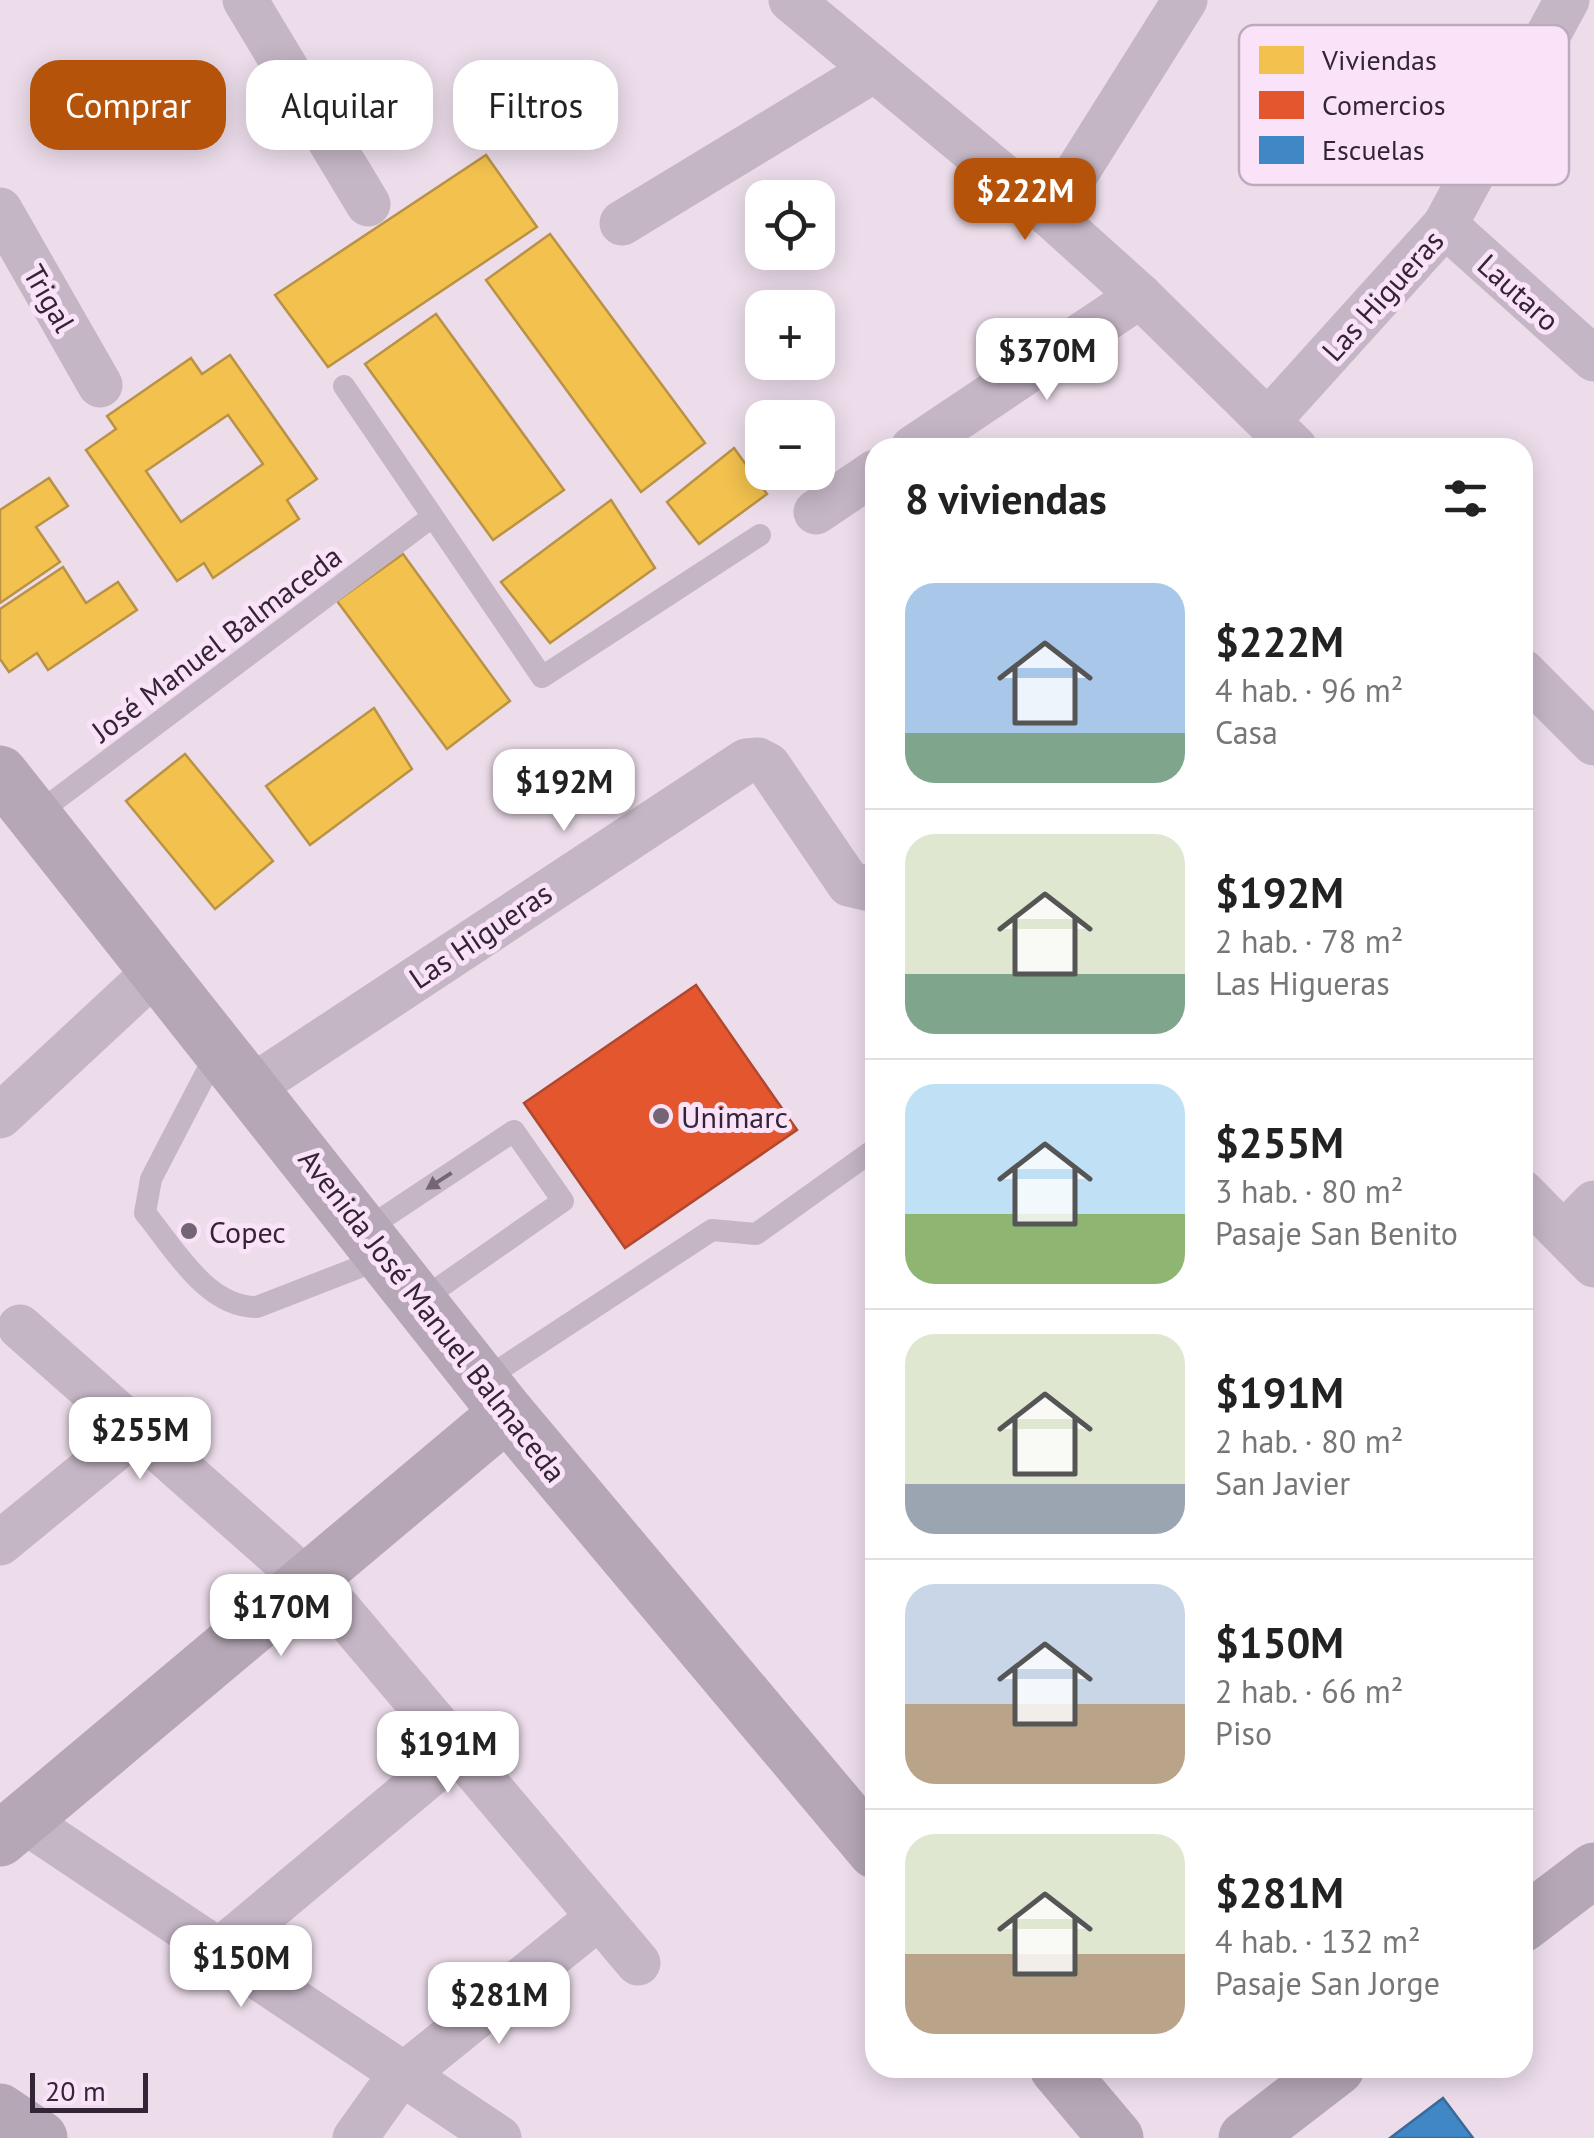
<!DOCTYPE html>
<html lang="es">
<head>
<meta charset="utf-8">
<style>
  :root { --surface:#fff; --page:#f6f6f6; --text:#222; --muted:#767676; --line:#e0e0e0; --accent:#b45309 }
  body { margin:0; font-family:"PT Sans",sans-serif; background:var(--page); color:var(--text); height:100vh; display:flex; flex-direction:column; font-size:38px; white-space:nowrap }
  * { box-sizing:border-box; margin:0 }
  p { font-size:32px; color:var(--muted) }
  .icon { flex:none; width:55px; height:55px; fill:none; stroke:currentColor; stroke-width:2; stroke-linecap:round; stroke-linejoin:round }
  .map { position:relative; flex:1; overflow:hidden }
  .sheet { position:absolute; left:865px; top:438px; width:668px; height:1640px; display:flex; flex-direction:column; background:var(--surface); border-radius:30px; box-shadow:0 5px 25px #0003 }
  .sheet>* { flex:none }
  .guide { position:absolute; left:30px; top:60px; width:685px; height:90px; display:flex; gap:20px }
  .fabs { position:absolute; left:745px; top:180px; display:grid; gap:20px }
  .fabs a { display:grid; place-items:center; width:90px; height:90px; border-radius:20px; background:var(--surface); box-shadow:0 5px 25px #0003; font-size:50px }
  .scale { position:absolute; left:30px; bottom:25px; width:118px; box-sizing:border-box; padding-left:10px; border:5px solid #332535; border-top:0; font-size:28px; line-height:35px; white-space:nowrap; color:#332535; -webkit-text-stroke:8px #fae3f8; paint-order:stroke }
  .price { position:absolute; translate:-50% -85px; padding:0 22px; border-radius:20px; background:#fff; color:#222; font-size:32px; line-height:65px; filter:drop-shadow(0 2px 5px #0008) }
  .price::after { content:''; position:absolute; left:50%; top:60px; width:30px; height:22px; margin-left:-15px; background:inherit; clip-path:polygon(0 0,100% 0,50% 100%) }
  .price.selected { background:var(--accent); color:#fff }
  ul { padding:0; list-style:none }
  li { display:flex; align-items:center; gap:30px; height:250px; padding:0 40px }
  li+li { border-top:2px solid var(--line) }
  li span { display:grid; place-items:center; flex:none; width:280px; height:200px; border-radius:30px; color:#555 }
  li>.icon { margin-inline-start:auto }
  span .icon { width:120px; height:120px; fill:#fffc; stroke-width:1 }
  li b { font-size:42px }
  h2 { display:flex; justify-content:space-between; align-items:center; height:120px; padding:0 40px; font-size:42px }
  .pill { padding:0 35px; border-radius:30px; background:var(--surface); box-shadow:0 5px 25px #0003; font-size:35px; line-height:90px }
  .pill.selected { background:var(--accent); color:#fff }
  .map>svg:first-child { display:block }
  .homes { fill:#f2c14e; stroke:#b99246; stroke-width:2.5; fill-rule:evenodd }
  .shops { fill:#e4572e; stroke:#af4830; stroke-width:2.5 }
  .schools { fill:#3f88c5; stroke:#3b6a9a; stroke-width:2.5 }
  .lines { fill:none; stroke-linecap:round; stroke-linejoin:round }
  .lane { stroke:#c5b6c5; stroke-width:22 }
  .street { stroke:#c5b6c5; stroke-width:45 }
  .secondary { stroke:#b5a7b5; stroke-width:55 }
  .oneway { fill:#756676 }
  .poi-dot { fill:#746575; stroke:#fae3f8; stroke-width:4 }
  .labels { text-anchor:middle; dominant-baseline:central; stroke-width:10; stroke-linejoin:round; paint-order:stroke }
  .street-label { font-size:30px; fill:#332535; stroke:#fae3f8 }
  .poi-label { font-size:30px; fill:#332535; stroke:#fae3f8; text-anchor:start }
  .key { fill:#fae3f8; stroke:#beaabe; stroke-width:2.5 }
  .key-label { font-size:28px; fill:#332535 }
</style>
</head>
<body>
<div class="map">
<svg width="1594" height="2138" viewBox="0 0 1594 2138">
  <rect width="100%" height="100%" fill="#edddeb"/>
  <g class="homes">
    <path d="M486 155 537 227 328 367 275 295Z"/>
    <path d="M550 234 705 443 641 492 486 280Z"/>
    <path d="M436 314 564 490 493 540 365 364Z"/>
    <path d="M230 355 317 479 287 500 299 519 213 578 204 563 177 581 86 450 116 429 107 416 191 358 202 374ZM228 415 263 464 181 522 146 471Z"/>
    <path d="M734 448 767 494 699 544 667 502Z"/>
    <path d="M49 478 68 506 36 527 60 562 0 603V510Z"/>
    <path d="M611 500 655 568 550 643 501 582Z"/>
    <path d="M403 554 510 701 447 749 337 601Z"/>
    <path d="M63 567 86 603 118 582 137 610 48 670 37 653 9 672 0 659V609Z"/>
    <path d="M374 708 412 769 310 845 266 786Z"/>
    <path d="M185 754 273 861 215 909 126 801Z"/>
  </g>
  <path class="shops" d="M696 985 797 1130 625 1248 524 1103Z"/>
  <path class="schools" d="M1443 2098 1473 2138H1390Z"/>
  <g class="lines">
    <g class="lane">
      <path d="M344 386 542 677 760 535"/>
      <path d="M34 816 432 517"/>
      <path d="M218 1050 151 1179 145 1213C174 1248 207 1308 257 1307L383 1258"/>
      <path d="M365 1230 514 1131 563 1201 420 1301"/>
      <path d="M482 1381 712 1230 756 1234 875 1149"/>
    </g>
    <g class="street">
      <path d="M245 0 368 204"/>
      <path d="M791 0 1050 215 1140 296 1295 448"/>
      <path d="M0 210 100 385"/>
      <path d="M1050 215 1185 0"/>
      <path d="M622 223 874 70"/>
      <path d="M1445 225 1594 359"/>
      <path d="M1268 421 1445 225 1567 0"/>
      <path d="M913 448 1140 296"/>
      <path d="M816 512 875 472"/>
      <path d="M1522 671 1594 743"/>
      <path d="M252 1087 746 761 758 760 768 765 849 884 866 888 875 884"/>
      <path d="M0 1116 158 969"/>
      <path d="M1522 1192 1594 1265"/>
      <path d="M1564 1234 1594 1203"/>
      <path d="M20 1327 338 1608 638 1963"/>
      <path d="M0 1543 138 1430"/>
      <path d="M23 1820 499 2138"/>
      <path d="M219 1951 459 1750"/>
      <path d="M355 2138 395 2082 599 1917"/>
    </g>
    <g class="secondary">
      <path d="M0 773 507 1413 875 1851"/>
      <path d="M0 1839 507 1413"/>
      <path d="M1522 1925 1594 1870"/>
      <path d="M1057 2068 1116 2138"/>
      <path d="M0 2111 40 2138"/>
      <path d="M1246 2138 1337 2068"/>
    </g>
  </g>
  <defs><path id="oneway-solid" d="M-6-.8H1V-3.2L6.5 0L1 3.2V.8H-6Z" transform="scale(2.5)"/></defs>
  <use class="oneway" href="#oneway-solid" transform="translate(439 1181) rotate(147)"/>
  <g class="poi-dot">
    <circle cx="661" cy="1116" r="10"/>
    <circle cx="189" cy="1231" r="10"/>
  </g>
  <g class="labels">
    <g class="street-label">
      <text transform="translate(1519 292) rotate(42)">Lautaro</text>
      <text transform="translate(1382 295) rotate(-48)">Las Higueras</text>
      <text transform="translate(50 298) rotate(60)">Trigal</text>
      <text transform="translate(216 643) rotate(-37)">José Manuel Balmaceda</text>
      <text transform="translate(480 935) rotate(-34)">Las Higueras</text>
      <text transform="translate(433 1315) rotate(52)">Avenida José Manuel Balmaceda</text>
    </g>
    <g class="poi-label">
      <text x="681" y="1116">Unimarc</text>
      <text x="209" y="1231">Copec</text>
    </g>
  </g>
  <rect x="1239" y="25" width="330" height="160" rx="15" class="key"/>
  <rect x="1259" y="46" width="45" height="28" fill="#f2c14e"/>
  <rect x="1259" y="91" width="45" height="28" fill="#e4572e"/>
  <rect x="1259" y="136" width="45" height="28" fill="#3f88c5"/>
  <g class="key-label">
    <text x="1322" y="70">Viviendas</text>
    <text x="1322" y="115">Comercios</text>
    <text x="1322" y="160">Escuelas</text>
  </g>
</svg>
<div class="fabs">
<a><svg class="icon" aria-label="locate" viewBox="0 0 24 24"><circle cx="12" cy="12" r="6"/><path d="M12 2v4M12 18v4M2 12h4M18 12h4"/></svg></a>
<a>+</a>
<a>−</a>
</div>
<div class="scale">20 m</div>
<b class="price selected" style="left:1025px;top:243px">$222M</b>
<b class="price" style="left:1047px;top:403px">$370M</b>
<b class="price" style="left:564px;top:834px">$192M</b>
<b class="price" style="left:140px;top:1482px">$255M</b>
<b class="price" style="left:281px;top:1659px">$170M</b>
<b class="price" style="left:448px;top:1796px">$191M</b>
<b class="price" style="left:241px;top:2010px">$150M</b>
<b class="price" style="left:499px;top:2047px">$281M</b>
<div class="guide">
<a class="pill selected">Comprar</a>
<a class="pill">Alquilar</a>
<a class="pill">Filtros</a>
</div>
<section class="sheet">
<h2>8 viviendas<svg class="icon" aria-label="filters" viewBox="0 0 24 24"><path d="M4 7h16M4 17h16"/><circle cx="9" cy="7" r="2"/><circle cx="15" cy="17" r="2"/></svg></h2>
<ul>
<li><span style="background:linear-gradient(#a9c7e8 75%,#7fa58c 0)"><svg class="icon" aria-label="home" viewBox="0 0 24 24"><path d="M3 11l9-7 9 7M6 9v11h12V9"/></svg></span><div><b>$222M</b><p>4 hab. · 96 m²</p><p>Casa</p></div></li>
<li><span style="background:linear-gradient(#dfe7d0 70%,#7fa58c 0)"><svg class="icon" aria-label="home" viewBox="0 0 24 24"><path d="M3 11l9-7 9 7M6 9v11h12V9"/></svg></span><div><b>$192M</b><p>2 hab. · 78 m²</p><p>Las Higueras</p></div></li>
<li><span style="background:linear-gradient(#bfe0f5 65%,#8fb573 0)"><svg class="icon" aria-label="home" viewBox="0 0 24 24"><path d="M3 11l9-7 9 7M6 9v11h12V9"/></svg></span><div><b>$255M</b><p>3 hab. · 80 m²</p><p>Pasaje San Benito</p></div></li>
<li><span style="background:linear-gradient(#dfe7d0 75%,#9aa5b1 0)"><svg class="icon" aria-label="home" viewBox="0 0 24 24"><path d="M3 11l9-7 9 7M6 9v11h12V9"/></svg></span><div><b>$191M</b><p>2 hab. · 80 m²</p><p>San Javier</p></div></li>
<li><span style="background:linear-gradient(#c9d6e8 60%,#b9a48a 0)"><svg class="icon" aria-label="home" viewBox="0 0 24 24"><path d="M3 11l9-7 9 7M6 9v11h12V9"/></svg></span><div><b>$150M</b><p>2 hab. · 66 m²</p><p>Piso</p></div></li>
<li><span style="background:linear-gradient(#dfe7d0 60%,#b9a48a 0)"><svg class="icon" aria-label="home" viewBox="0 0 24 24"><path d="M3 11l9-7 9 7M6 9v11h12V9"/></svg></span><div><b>$281M</b><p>4 hab. · 132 m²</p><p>Pasaje San Jorge</p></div></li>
</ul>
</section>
</div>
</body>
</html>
